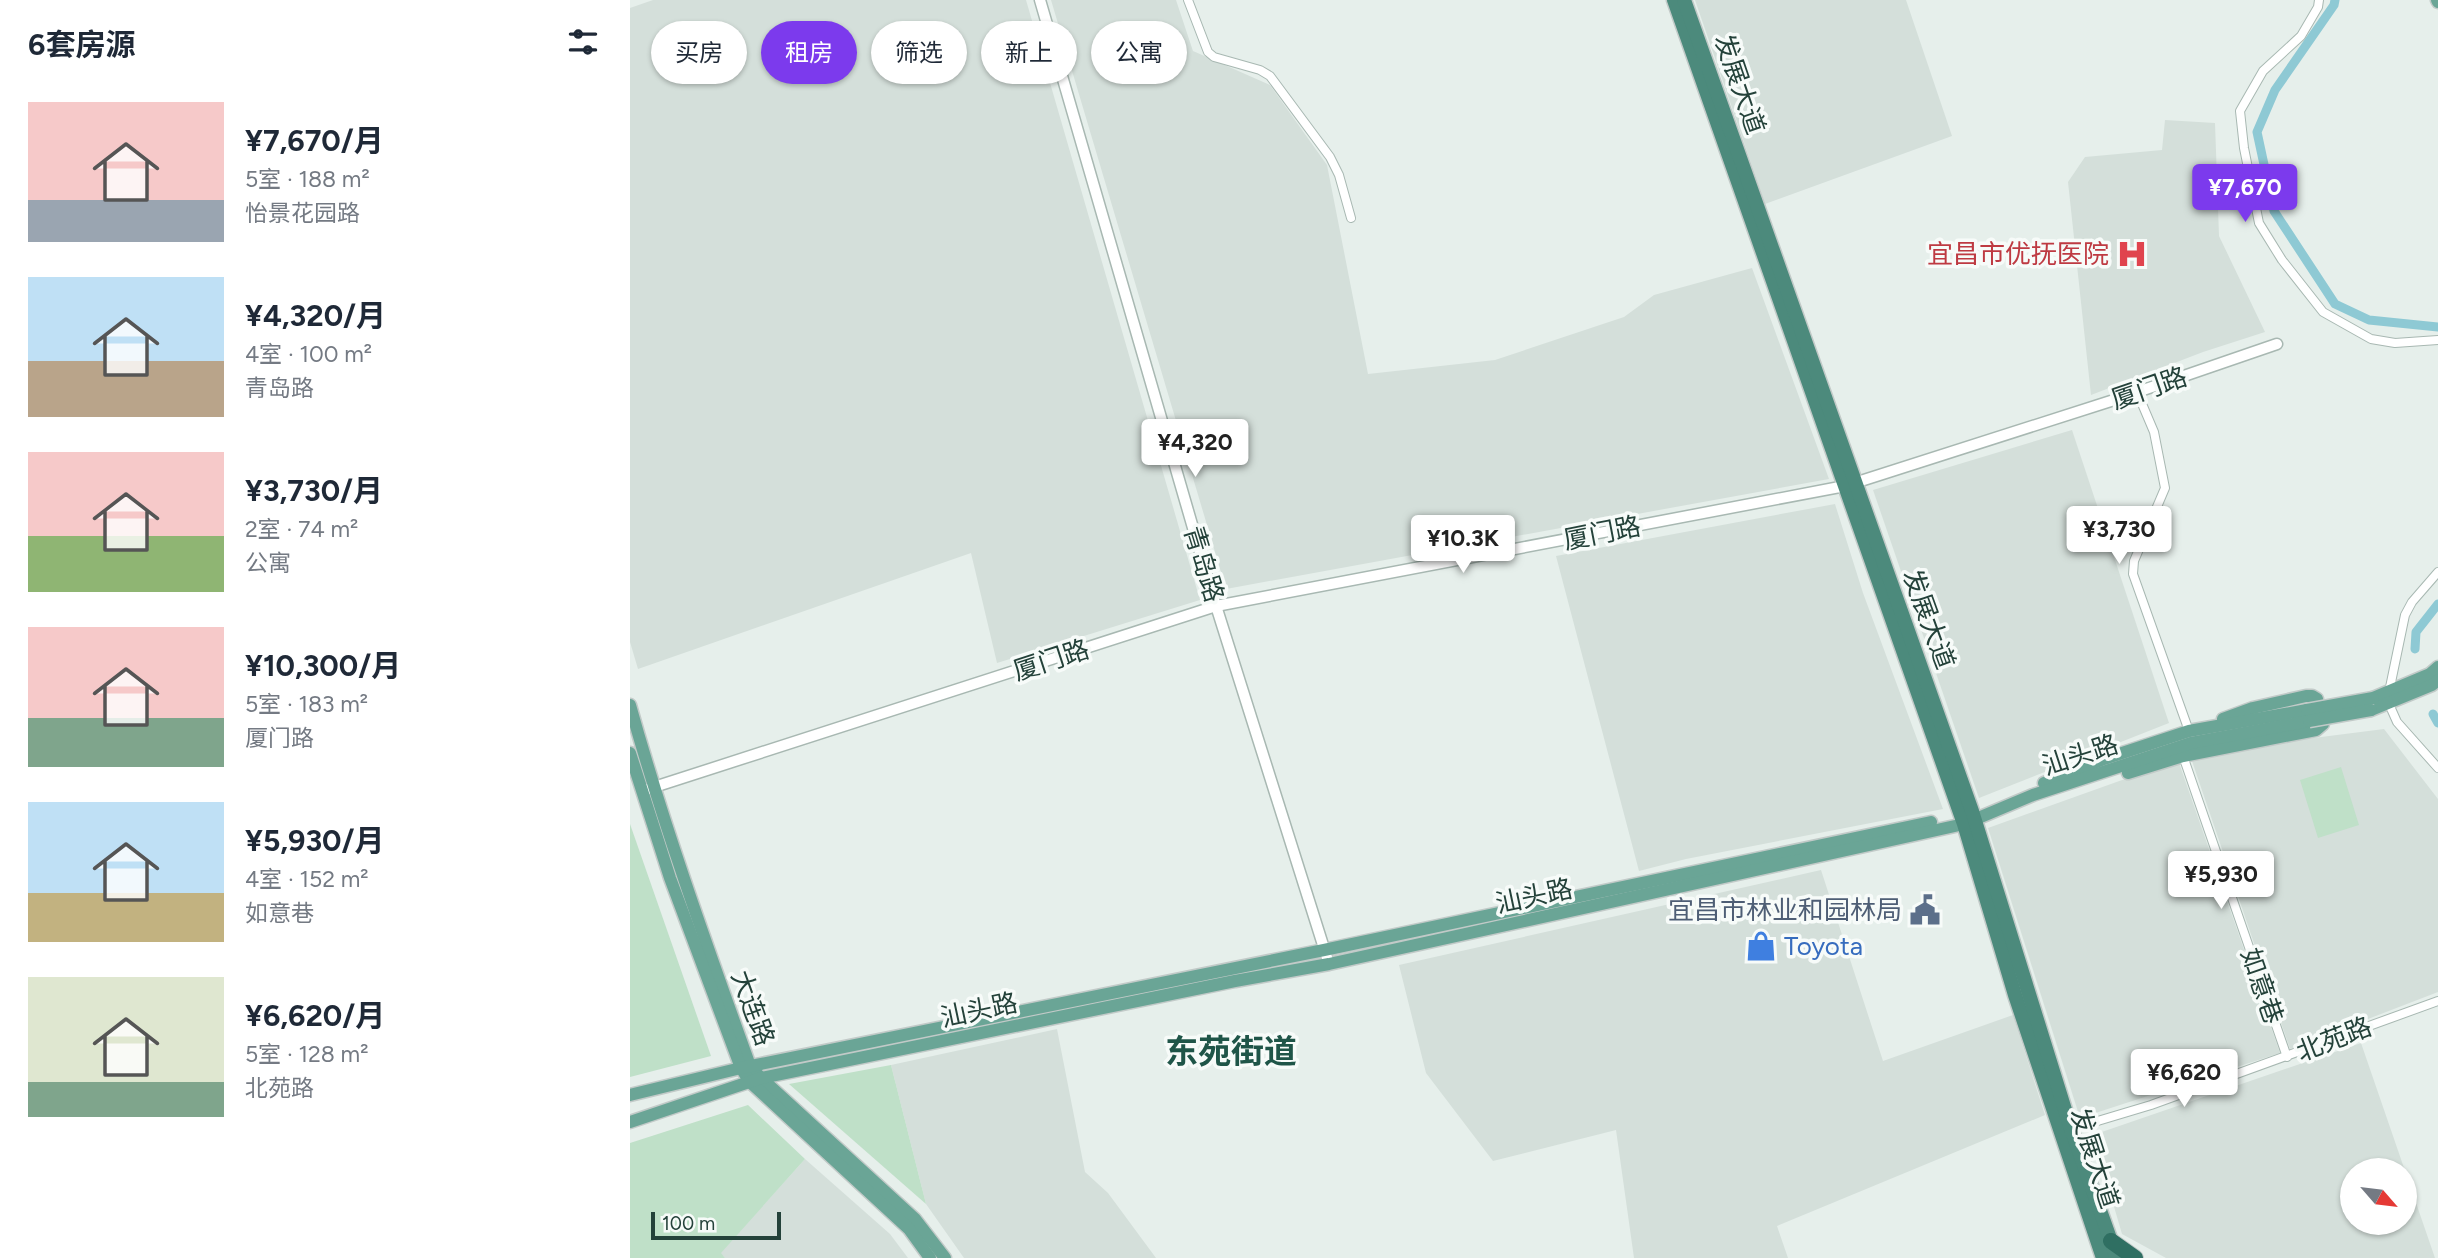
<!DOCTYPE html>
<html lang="zh">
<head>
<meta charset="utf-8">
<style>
  :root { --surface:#fff; --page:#f6f6f7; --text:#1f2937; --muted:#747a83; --accent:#7c3aed }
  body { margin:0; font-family:Figtree,"Noto Sans SC",sans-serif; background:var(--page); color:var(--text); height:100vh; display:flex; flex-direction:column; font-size:26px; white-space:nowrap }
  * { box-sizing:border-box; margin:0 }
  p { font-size:23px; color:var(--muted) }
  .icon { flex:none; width:38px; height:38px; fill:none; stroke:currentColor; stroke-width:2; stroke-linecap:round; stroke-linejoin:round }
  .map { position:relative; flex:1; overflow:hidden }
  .panel { display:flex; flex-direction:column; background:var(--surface); width:630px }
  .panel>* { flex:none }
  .hud { position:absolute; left:21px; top:21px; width:665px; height:63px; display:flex; gap:14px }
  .needle { width:46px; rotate:118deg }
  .controls { position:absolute; left:1710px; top:1158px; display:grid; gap:14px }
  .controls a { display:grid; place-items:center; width:77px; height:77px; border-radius:50%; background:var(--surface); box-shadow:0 2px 5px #0004; font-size:35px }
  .scale { position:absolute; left:21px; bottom:18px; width:130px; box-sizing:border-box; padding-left:7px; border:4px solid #24423a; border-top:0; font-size:19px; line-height:24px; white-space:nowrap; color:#24423a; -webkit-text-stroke:5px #f7fbf9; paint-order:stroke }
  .price { position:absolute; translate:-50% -60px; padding:0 16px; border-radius:7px; background:#fff; color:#222; font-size:23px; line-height:46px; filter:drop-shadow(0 2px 4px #0008) }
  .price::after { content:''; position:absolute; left:50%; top:42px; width:21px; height:16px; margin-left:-10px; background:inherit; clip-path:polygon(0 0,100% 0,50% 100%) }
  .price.on { background:var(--accent); color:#fff }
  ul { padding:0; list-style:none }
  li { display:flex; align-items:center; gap:21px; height:175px; padding:0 28px }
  li span { display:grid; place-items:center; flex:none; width:196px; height:140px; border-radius:0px; color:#555 }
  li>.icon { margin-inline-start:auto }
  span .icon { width:84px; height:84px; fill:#fffc; stroke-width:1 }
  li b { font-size:30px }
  h2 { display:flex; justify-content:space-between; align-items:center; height:84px; padding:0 28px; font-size:30px }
  .tag { padding:0 24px; border-radius:32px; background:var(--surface); box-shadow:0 2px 5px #0004; font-size:24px; line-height:63px }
  .tag.on { background:var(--accent); color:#fff }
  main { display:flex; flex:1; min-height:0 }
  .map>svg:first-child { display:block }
  .built { fill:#d4dfda; fill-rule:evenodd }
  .green { fill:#bfe0c8 }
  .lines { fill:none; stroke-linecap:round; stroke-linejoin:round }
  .canal { stroke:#8ec9d4; stroke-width:9 }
  .minor-casing { stroke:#a8b8b2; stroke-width:10 }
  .tertiary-casing { stroke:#a8b8b2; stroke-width:13 }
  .primary-casing { stroke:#c2cac8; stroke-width:15 }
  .trunk-casing { stroke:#c2cac8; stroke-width:17 }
  .motorway-casing { stroke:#c2cac8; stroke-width:18 }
  .minor { stroke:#fff; stroke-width:8 }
  .tertiary { stroke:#fff; stroke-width:10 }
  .primary { stroke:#6aa596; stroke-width:12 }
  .trunk { stroke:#4c8a7c; stroke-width:14 }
  .motorway { stroke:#2f6f62; stroke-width:16 }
  .primary-bridge-casing { stroke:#c2cac8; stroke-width:15; stroke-linecap:butt }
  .primary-bridge { stroke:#6aa596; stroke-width:12 }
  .labels { text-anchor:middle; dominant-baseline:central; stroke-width:7; stroke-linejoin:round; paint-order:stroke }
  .street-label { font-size:26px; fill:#24423a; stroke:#f7fbf9 }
  .health-label { font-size:26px; fill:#be3a42; stroke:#f7fbf9; text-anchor:end }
  .service-label { font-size:26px; fill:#4e5e75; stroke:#f7fbf9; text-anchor:end }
  .shop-label { font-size:26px; fill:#366cbe; stroke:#f7fbf9; text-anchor:start }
  .district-label { font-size:33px; font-weight:bold; fill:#1f5548; stroke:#f7fbf9 }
</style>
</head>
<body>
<main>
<section class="panel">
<h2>6套房源<svg class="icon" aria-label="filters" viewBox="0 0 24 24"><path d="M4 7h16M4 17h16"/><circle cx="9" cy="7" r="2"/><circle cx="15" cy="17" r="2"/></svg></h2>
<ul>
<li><span style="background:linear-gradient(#f6c9c9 70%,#9aa5b1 0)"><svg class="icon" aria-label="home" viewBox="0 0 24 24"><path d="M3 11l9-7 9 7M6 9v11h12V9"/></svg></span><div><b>¥7,670/月</b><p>5室 · 188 m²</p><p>怡景花园路</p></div></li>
<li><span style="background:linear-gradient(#bfe0f5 60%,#b9a48a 0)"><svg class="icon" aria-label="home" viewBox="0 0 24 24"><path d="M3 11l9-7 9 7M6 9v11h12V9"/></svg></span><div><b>¥4,320/月</b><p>4室 · 100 m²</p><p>青岛路</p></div></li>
<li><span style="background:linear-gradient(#f6c9c9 60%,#8fb573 0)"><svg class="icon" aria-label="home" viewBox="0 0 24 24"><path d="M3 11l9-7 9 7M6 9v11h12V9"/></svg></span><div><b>¥3,730/月</b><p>2室 · 74 m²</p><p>公寓</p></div></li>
<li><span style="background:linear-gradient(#f6c9c9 65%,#7fa58c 0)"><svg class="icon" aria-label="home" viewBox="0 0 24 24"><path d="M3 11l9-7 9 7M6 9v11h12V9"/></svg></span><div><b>¥10,300/月</b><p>5室 · 183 m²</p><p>厦门路</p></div></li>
<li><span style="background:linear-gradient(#bfe0f5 65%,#c2b280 0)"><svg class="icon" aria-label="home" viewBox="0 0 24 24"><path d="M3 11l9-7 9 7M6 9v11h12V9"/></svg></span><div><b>¥5,930/月</b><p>4室 · 152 m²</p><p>如意巷</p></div></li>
<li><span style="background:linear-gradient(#dfe7d0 75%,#7fa58c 0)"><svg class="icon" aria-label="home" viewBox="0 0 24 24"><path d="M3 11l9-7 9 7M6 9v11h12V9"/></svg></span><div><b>¥6,620/月</b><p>5室 · 128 m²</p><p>北苑路</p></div></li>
</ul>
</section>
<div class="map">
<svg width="1808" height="1258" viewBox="0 0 1808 1258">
  <rect width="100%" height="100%" fill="#e6efeb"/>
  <g class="built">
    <path d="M23 0H396L570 600 367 663 341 553 8 669 0 642V8Z"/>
    <path d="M421 0H546L563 51 640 85 697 165 738 374 865 360 994 317 1024 295 1122 268 1199 479 596 589Z"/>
    <path d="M1065 0H1276L1322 136 1135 204Z"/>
    <path d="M1535 120 1585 123 1589 236 1635 332 1573 352 1461 395 1438 182 1455 157 1532 150Z"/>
    <path d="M1442 430 1539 723 1349 798 1243 490Z"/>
    <path d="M1205 504 1233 593 1313 809 1056 859 1009 871 926 556Z"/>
    <path d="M1754 729 1808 799V992L1660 1049 1562 761 1637 744Z"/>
    <path d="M1548 760 1650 1053 1450 1118 1358 828Z"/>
    <path d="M1191 870 1253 1061 1383 1015 1415 1115 1147 1226 1158 1258H1004L986 1130 863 1161 796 1073 769 965Z"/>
    <path d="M427 1029 455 1172 478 1193 526 1258H334L296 1204 261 1065Z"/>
    <path d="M1731 1043 1805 1258H1536L1492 1234 1463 1135ZM1722 1171H1774V1223H1722Z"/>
    <path d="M175 1159 260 1234 278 1258H95L90 1253Z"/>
  </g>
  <g class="green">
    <path d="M1711 767 1729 825 1688 838 1670 780Z"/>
    <path d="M0 824 81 1056 0 1077Z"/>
    <path d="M261 1065 296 1204 159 1084Z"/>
    <path d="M118 1105 175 1159 91 1253 95 1258H0V1143Z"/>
  </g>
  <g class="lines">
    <g class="canal">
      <path d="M1705 0 1704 5 1645 90 1627 132 1644 211 1705 304 1739 320 1808 327"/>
      <path d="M1785 649 1786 632 1808 604"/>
      <path d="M1803 714 1808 723"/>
    </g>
    <g class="minor-casing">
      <g id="minor">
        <path d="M558 0 578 52 584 57 630 70 640 76 700 157 709 175 721 218"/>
        <path d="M1689 0 1688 7 1671 36 1633 71 1610 111 1614 148 1629 223 1652 260 1693 312 1741 339 1765 343 1808 340"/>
        <path d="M1507 392 1524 432 1535 488 1504 561 1503 574 1559 731"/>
        <path d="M1759 692 1775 615 1782 602 1808 572"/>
        <path d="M1759 704 1767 722 1808 768"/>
        <path d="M1553 756 1657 1057"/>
        <path d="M1441 1129 1521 1105 1808 1001"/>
      </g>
    </g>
    <g class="tertiary-casing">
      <g id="tertiary">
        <path d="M410 0 581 590 699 964"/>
        <path d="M18 789 586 606 1215 486 1484 400 1647 344"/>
      </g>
    </g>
    <g class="primary-casing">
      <g id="primary">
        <path d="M1807 0 1808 2"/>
        <path d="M1743 698 1800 674 1808 667"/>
        <path d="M0 705C34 827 77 946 120 1066L131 1078 285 1219 315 1258"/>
        <path d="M1741 710 1802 685 1808 680"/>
        <path d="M1593 719 1623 708 1676 696H1682L1687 699"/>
        <path d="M0 753 40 878 111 1068 120 1082 279 1229 300 1258"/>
        <path d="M1498 773 1553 756 1686 730 1693 724"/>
        <path d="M1414 783 1474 759 1559 731 1677 710"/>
        <path d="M0 1095 111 1068 694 950 1301 822"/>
        <path d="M0 1122 131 1078 605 981 699 964 1334 824 1403 795 1561 743 1679 721"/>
      </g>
    </g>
    <g class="trunk-casing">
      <g id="trunk">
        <path d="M1044 0 1334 824 1385 995 1473 1258"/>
        <path d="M1054 0 1342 811 1441 1129 1487 1258"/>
      </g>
    </g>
    <g class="motorway-casing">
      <path id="motorway" d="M1481 1241 1505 1258"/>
    </g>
    <use href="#minor" class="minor"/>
    <use href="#tertiary" class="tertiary"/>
    <use href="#primary" class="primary"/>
    <use href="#trunk" class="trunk"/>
    <use href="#motorway" class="motorway"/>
    <g class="primary-bridge-casing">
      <g id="primary-bridge">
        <path d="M1677 710 1743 698"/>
        <path d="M1679 721 1741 710"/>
      </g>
    </g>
    <use href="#primary-bridge" class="primary-bridge"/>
  </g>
  <defs>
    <g id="hospital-bare" transform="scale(2.415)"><path d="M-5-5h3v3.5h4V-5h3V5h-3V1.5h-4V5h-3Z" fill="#e0444e" stroke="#f7fbf9" stroke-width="2.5" paint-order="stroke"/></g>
    <g id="civic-bare" transform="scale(2.415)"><path d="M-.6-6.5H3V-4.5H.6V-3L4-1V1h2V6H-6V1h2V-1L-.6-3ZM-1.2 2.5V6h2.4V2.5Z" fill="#5c6f8a" stroke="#f7fbf9" stroke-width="2.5" paint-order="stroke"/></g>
    <g id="shop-bare" transform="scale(2.415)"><path d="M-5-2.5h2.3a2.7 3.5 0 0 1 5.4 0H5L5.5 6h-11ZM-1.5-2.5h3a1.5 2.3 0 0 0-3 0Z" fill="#3f7fe0" stroke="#f7fbf9" stroke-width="2.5" paint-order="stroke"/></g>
  </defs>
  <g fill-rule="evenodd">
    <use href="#hospital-bare" x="1502" y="254"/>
    <use href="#civic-bare" x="1295" y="910"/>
    <use href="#shop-bare" x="1131" y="946"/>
  </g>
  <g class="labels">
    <g class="street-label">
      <text transform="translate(1110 84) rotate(71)">发展大道</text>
      <text transform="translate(1519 388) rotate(-19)">厦门路</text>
      <text transform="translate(972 533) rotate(-11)">厦门路</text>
      <text transform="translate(574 564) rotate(73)">青岛路</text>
      <text transform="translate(1299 619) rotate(70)">发展大道</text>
      <text transform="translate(421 660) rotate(-18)">厦门路</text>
      <text transform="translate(1450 755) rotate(-18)">汕头路</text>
      <text transform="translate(904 896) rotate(-12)">汕头路</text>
      <text transform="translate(1632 986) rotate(71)">如意巷</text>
      <text transform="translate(123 1008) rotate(70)">大连路</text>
      <text transform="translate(349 1010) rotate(-12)">汕头路</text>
      <text transform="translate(1704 1039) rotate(-21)">北苑路</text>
      <text transform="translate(1465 1158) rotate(72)">发展大道</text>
    </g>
    <g class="health-label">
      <text x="1479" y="254">宜昌市优抚医院</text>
    </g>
    <g class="service-label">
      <text x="1272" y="910">宜昌市林业和园林局</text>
    </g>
    <g class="shop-label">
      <text x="1154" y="946">Toyota</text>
    </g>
    <g class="district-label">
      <text x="601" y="1051">东苑街道</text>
    </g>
  </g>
</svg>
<div class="controls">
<a><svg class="needle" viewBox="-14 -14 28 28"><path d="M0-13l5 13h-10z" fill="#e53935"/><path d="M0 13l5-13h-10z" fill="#747a83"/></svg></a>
</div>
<div class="scale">100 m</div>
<b class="price on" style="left:1615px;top:224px">¥7,670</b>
<b class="price" style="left:565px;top:479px">¥4,320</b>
<b class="price" style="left:1489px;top:566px">¥3,730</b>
<b class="price" style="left:833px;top:575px">¥10.3K</b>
<b class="price" style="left:1591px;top:911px">¥5,930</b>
<b class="price" style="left:1554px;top:1109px">¥6,620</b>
<div class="hud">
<a class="tag">买房</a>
<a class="tag on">租房</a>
<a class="tag">筛选</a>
<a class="tag">新上</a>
<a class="tag">公寓</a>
</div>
</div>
</main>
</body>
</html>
